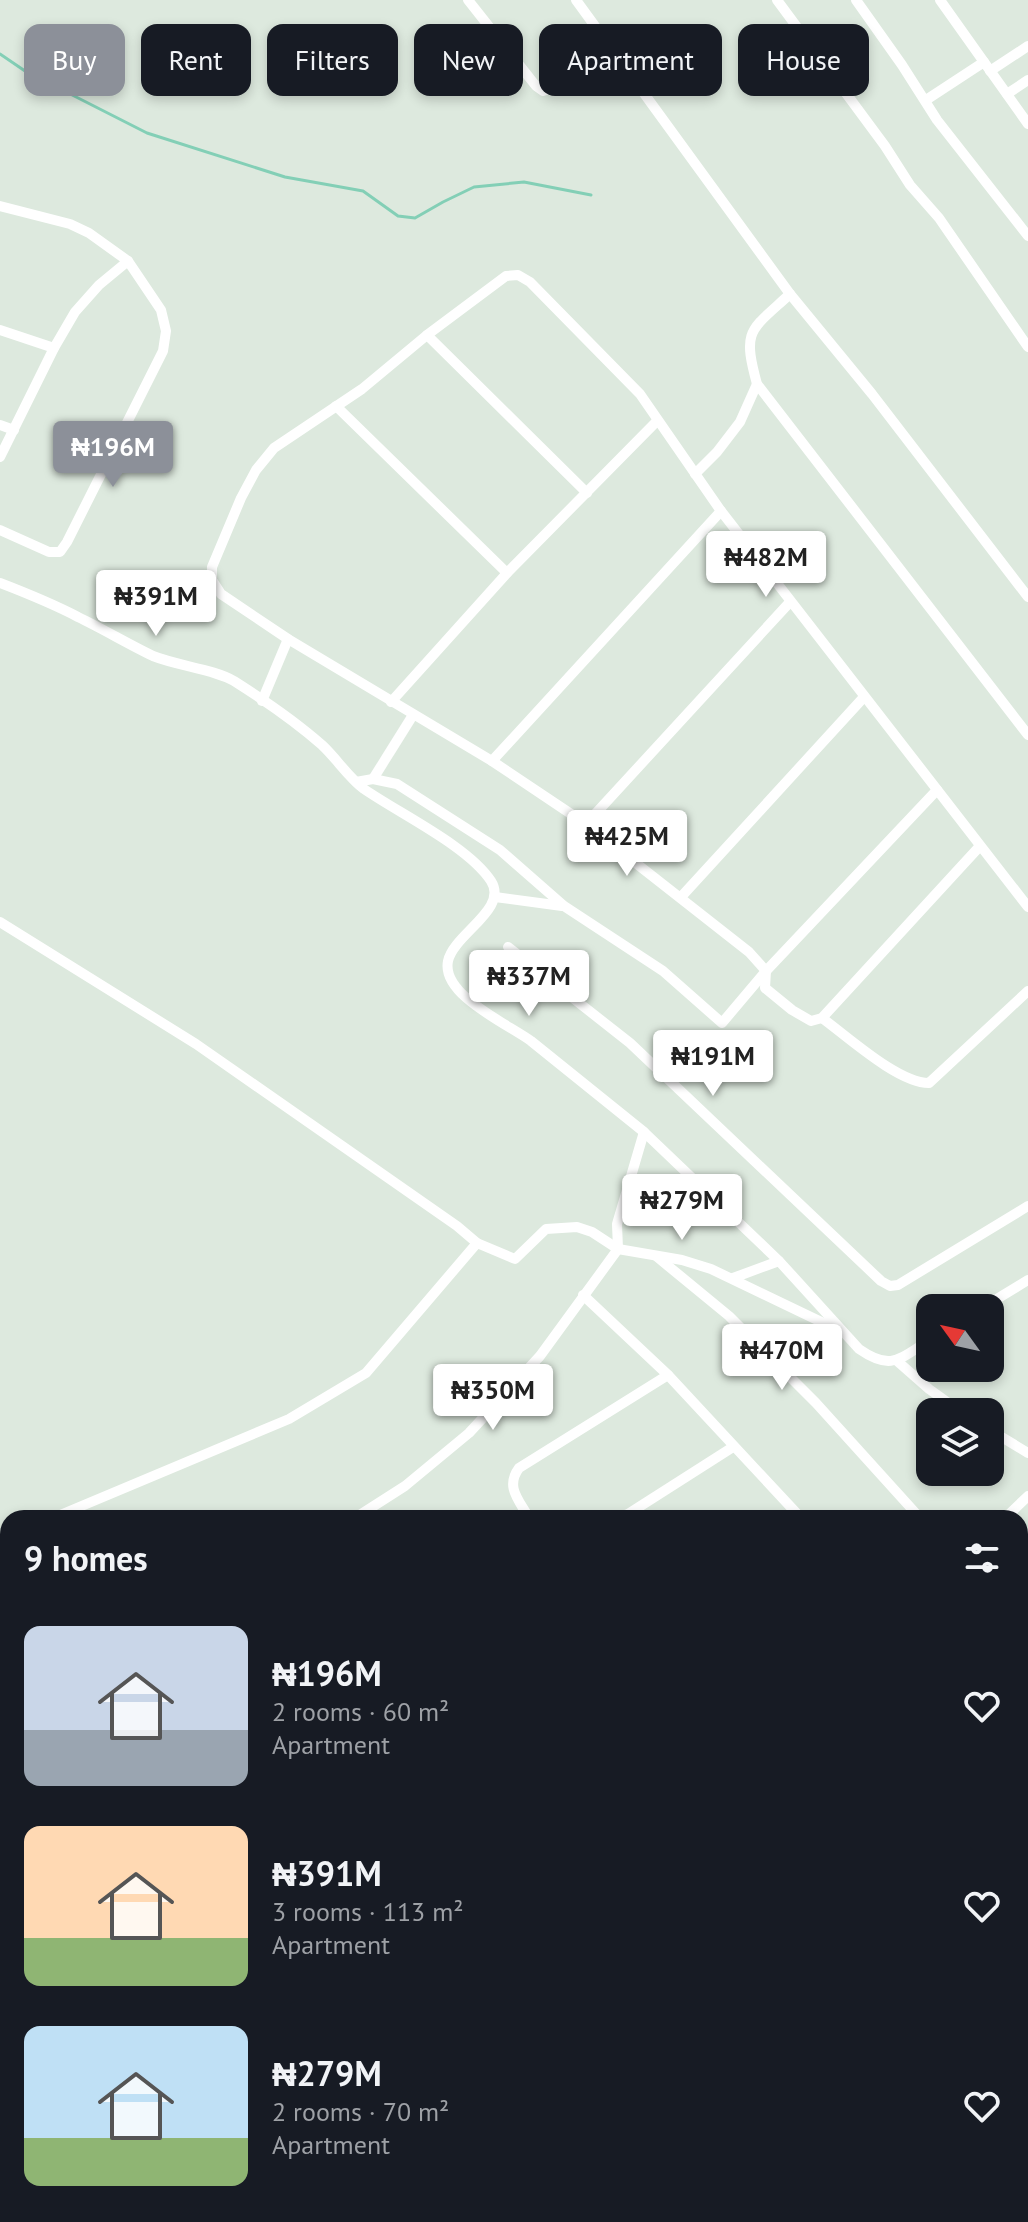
<!DOCTYPE html>
<html lang="en">
<head>
<meta charset="utf-8">
<style>
  :root { --surface:#171b24; --page:#20242c; --text:#f1f3f6; --muted:#9ea1a6; --accent:#8c9099 }
  body { margin:0; font-family:"PT Sans",sans-serif; background:var(--page); color:var(--text); height:100vh; display:flex; flex-direction:column; font-size:30px; white-space:nowrap }
  * { box-sizing:border-box; margin:0 }
  p { font-size:26px; color:var(--muted) }
  .icon { flex:none; width:44px; height:44px; fill:none; stroke:currentColor; stroke-width:2; stroke-linecap:round; stroke-linejoin:round }
  .map { position:relative; flex:1; overflow:hidden }
  .panel { position:absolute; left:0px; top:1510px; width:1028px; height:712px; display:flex; flex-direction:column; background:var(--surface); border-radius:24px 24px 0 0; box-shadow:0 4px 12px #0003 }
  .panel>* { flex:none }
  .hud { position:absolute; left:24px; top:24px; width:980px; height:72px; display:flex; gap:16px }
  .needle { width:52px; rotate:303deg }
  .fabs { position:absolute; left:916px; top:1294px; display:grid; gap:16px }
  .fabs a { display:grid; place-items:center; width:88px; height:88px; border-radius:16px; background:var(--surface); box-shadow:0 4px 12px #0003; font-size:40px }
  .price { position:absolute; translate:-50% -68px; padding:0 18px; border-radius:8px; background:#fff; color:#222; font-size:26px; line-height:52px; filter:drop-shadow(0 2px 4px #0008) }
  .price::after { content:''; position:absolute; left:50%; top:48px; width:24px; height:18px; margin-left:-12px; background:inherit; clip-path:polygon(0 0,100% 0,50% 100%) }
  .price.active { background:var(--accent); color:#fff }
  ul { padding:0; list-style:none }
  li { display:flex; align-items:center; gap:24px; height:200px; padding:0 24px }
  li span { display:grid; place-items:center; flex:none; width:224px; height:160px; border-radius:16px; color:#555 }
  li>.icon { margin-inline-start:auto }
  span .icon { width:96px; height:96px; fill:#fffc; stroke-width:1 }
  li b { font-size:34px }
  h2 { display:flex; justify-content:space-between; align-items:center; height:96px; padding:0 24px; font-size:34px }
  .chip { padding:0 28px; border-radius:16px; background:var(--surface); box-shadow:0 4px 12px #0003; font-size:28px; line-height:72px }
  .chip.active { background:var(--accent); color:#fff }
  .map>svg:first-child { display:block }
  .lines { fill:none; stroke-linecap:round; stroke-linejoin:round }
  .stream { stroke:#83cfb6; stroke-width:3 }
  .secondary-casing { stroke:#b0c9b4; stroke-width:17 }
  .minor { stroke:#fff; stroke-width:10 }
  .secondary { stroke:#fff; stroke-width:14 }
</style>
</head>
<body>
<div class="map">
<svg width="1028" height="2222" viewBox="0 0 1028 2222">
  <rect width="100%" height="100%" fill="#dde9de"/>
  <g class="lines">
    <path class="stream" d="M0 54 25 71 147 133 285 177 363 191 398 216 415 218 443 202 474 187 524 182 591 195"/>
    <g class="secondary-casing">
      <g id="secondary">
        <path d="M1020 2071 1028 2065"/>
        <path d="M786 2222 799 2214"/>
      </g>
    </g>
    <g class="minor">
      <path d="M468 0 536 86 543 91 552 88 609 46"/>
      <path d="M576 0 790 294 872 394 1028 597"/>
      <path d="M777 0 885 146 910 185 939 218 1028 347"/>
      <path d="M856 0 902 65 937 120 1028 236"/>
      <path d="M940 0 1028 124"/>
      <path d="M990 71 1028 46"/>
      <path d="M1007 94 1028 80"/>
      <path d="M926 100 984 62"/>
      <path d="M0 206 70 224 89 233 128 261 161 310 166 331 163 351 67 542 60 552H49L0 530"/>
      <path d="M790 294C750 331 742 329 757 384L1028 735"/>
      <path d="M0 330 54 348"/>
      <path d="M427 335 587 493"/>
      <path d="M336 406 507 573"/>
      <path d="M0 425 14 430"/>
      <path d="M0 457 54 348 75 312 99 285 128 261"/>
      <path d="M695 474 717 452 740 422 757 384"/>
      <path d="M0 583C26 593 53 604 78 617 103 629 128 644 153 656 178 666 214 669 234 681 264 700 296 722 322 745 337 759 348 777 364 789 400 814 468 846 491 881 509 909 454 934 448 961 441 995 508 1024 531 1041L644 1132 779 1261 859 1349C892 1372 900 1358 930 1340"/>
      <path d="M262 701 288 639"/>
      <path d="M391 702 507 573 657 421"/>
      <path d="M492 761 721 511"/>
      <path d="M373 779 413 715"/>
      <path d="M356 782 373 779 397 784 500 850 564 906 663 971 722 1023 766 971 937 790"/>
      <path d="M586 824 790 602"/>
      <path d="M980 846 822 1018 811 1021 792 1010 765 988 766 971 749 952 586 824 492 761 288 639 221 594 212 580V567L241 498 256 470 274 448 362 389 427 335 506 276 518 275 530 282 640 394 721 511 1028 907"/>
      <path d="M495 897 562 906"/>
      <path d="M681 897 864 697"/>
      <path d="M0 922 196 1044 457 1226 477 1243"/>
      <path d="M508 947 630 1043 881 1281 890 1286 898 1285 1028 1206"/>
      <path d="M822 1018C848 1037 898 1083 929 1083L1028 991"/>
      <path d="M656 1256 729 1316 816 1403 920 1518"/>
      <path d="M733 1278 779 1261"/>
      <path d="M583 1295 668 1375 801 1518"/>
      <path d="M982 1308 1028 1280"/>
      <path d="M896 1360 929 1389 961 1412"/>
      <path d="M990 1430 1028 1453"/>
      <path d="M53 1518 289 1419 366 1373 477 1243 515 1259 546 1229 577 1227 592 1232 618 1249 682 1260 711 1269 836 1329"/>
      <path d="M355 1518 405 1486 469 1433 540 1356 618 1249 617 1224 644 1132"/>
      <path d="M529 1518C519 1500 505 1487 519 1468L668 1375"/>
      <path d="M616 1518 628 1514 733 1447"/>
      <path d="M1005 1518 1028 1496"/>
      <path d="M0 1538 8 1535"/>
      <path d="M0 1629 8 1651"/>
      <path d="M1020 1651 1028 1659"/>
      <path d="M0 1681 8 1679"/>
      <path d="M1020 1754 1028 1765"/>
      <path d="M0 1818 8 1816"/>
      <path d="M1020 1840 1028 1835"/>
      <path d="M0 1939 8 1956"/>
      <path d="M1020 1961 1028 1955"/>
      <path d="M0 2022 8 2019"/>
      <path d="M0 2134 8 2131"/>
      <path d="M287 2214 290 2222"/>
      <path d="M101 2222 124 2214"/>
      <path d="M420 2222 436 2214"/>
      <path d="M683 2222 694 2214"/>
    </g>
    <use href="#secondary" class="secondary"/>
  </g>
</svg>
<div class="fabs">
<a><svg class="needle" viewBox="-14 -14 28 28"><path d="M0-13l5 13h-10z" fill="#e53935"/><path d="M0 13l5-13h-10z" fill="#9ea1a6"/></svg></a>
<a><svg class="icon" aria-label="layers" viewBox="0 0 24 24"><path d="M12 4l9 5-9 5-9-5zM3 14l9 5 9-5"/></svg></a>
</div>
<b class="price active" style="left:113px;top:489px">₦196M</b>
<b class="price" style="left:766px;top:599px">₦482M</b>
<b class="price" style="left:156px;top:638px">₦391M</b>
<b class="price" style="left:627px;top:878px">₦425M</b>
<b class="price" style="left:529px;top:1018px">₦337M</b>
<b class="price" style="left:713px;top:1098px">₦191M</b>
<b class="price" style="left:682px;top:1242px">₦279M</b>
<b class="price" style="left:782px;top:1392px">₦470M</b>
<b class="price" style="left:493px;top:1432px">₦350M</b>
<div class="hud">
<a class="chip active">Buy</a>
<a class="chip">Rent</a>
<a class="chip">Filters</a>
<a class="chip">New</a>
<a class="chip">Apartment</a>
<a class="chip">House</a>
</div>
<section class="panel">
<h2>9 homes<svg class="icon" aria-label="filters" viewBox="0 0 24 24"><path d="M4 7h16M4 17h16"/><circle cx="9" cy="7" r="2"/><circle cx="15" cy="17" r="2"/></svg></h2>
<ul>
<li><span style="background:linear-gradient(#c9d6e8 65%,#9aa5b1 0)"><svg class="icon" aria-label="home" viewBox="0 0 24 24"><path d="M3 11l9-7 9 7M6 9v11h12V9"/></svg></span><div><b>₦196M</b><p>2 rooms · 60 m²</p><p>Apartment</p></div><svg class="icon" aria-label="heart" viewBox="0 0 24 24"><path d="M12 20l-8-8c-3-5 5-10 8-4 3-6 11-1 8 4z"/></svg></li>
<li><span style="background:linear-gradient(#ffd9b3 70%,#8fb573 0)"><svg class="icon" aria-label="home" viewBox="0 0 24 24"><path d="M3 11l9-7 9 7M6 9v11h12V9"/></svg></span><div><b>₦391M</b><p>3 rooms · 113 m²</p><p>Apartment</p></div><svg class="icon" aria-label="heart" viewBox="0 0 24 24"><path d="M12 20l-8-8c-3-5 5-10 8-4 3-6 11-1 8 4z"/></svg></li>
<li><span style="background:linear-gradient(#bfe0f5 70%,#8fb573 0)"><svg class="icon" aria-label="home" viewBox="0 0 24 24"><path d="M3 11l9-7 9 7M6 9v11h12V9"/></svg></span><div><b>₦279M</b><p>2 rooms · 70 m²</p><p>Apartment</p></div><svg class="icon" aria-label="heart" viewBox="0 0 24 24"><path d="M12 20l-8-8c-3-5 5-10 8-4 3-6 11-1 8 4z"/></svg></li>
</ul>
</section>
</div>
</body>
</html>
